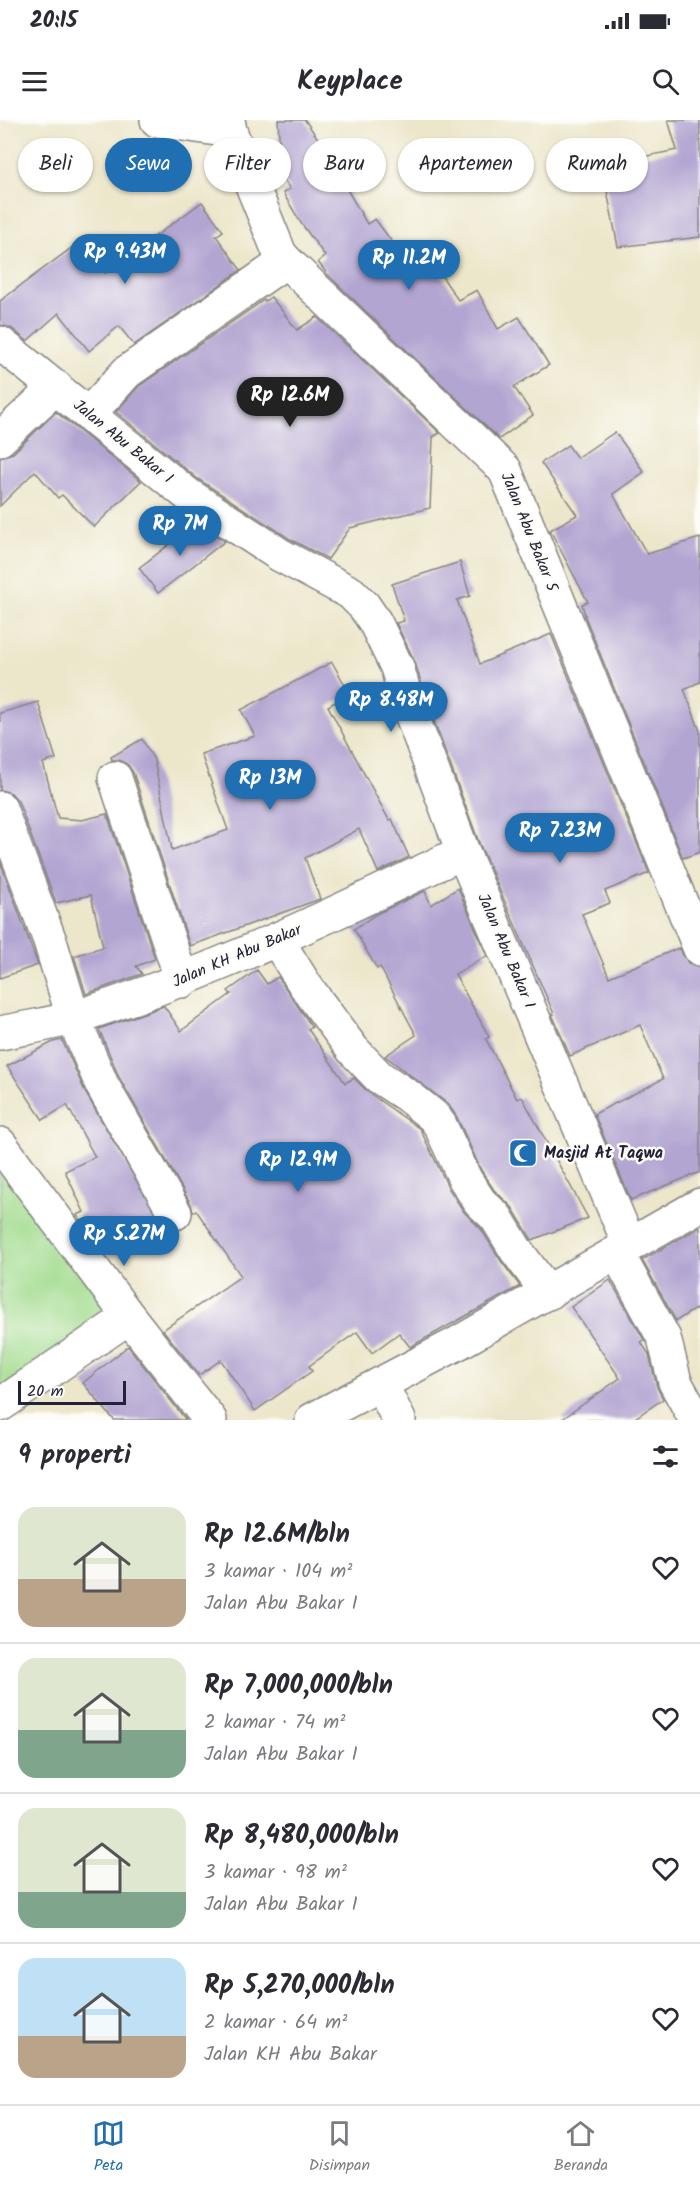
<!DOCTYPE html>
<html lang="id">
<head>
<meta charset="utf-8">
<style>
  :root { --surface:#fff; --page:#f7f7f7; --text:#2b2b33; --muted:#7c7c81; --line:#e1e1e2; --accent:#1f6fb2 }
  body { margin:0; font-family:Kalam,sans-serif; background:var(--page); color:var(--text); height:100vh; display:flex; flex-direction:column; font-size:22px; white-space:nowrap }
  * { box-sizing:border-box; margin:0 }
  p { font-size:20px; color:var(--muted) }
  .icon { flex:none; width:33px; height:33px; fill:none; stroke:currentColor; stroke-width:2; stroke-linecap:round; stroke-linejoin:round }
  .map { position:relative; height:1300px; overflow:hidden }
  .side { display:flex; flex-direction:column; background:var(--surface); flex:1 }
  .side>* { flex:none }
  .guide { position:absolute; left:18px; top:18px; width:664px; height:54px; display:flex; gap:12px }
  .scale { position:absolute; left:18px; bottom:15px; width:108px; box-sizing:border-box; padding-left:6px; border:3px solid #22223b; border-top:0; font-size:16px; line-height:21px; white-space:nowrap; color:#22223b; -webkit-text-stroke:4px #fdfcf7; paint-order:stroke }
  .price { position:absolute; translate:-50% -51px; padding:0 14px; border-radius:21px; background:var(--accent); color:#fff; font-size:20px; line-height:39px; filter:drop-shadow(0 2px 3px #0008) }
  .price::after { content:''; position:absolute; left:50%; top:36px; width:18px; height:14px; margin-left:-9px; background:inherit; clip-path:polygon(0 0,100% 0,50% 100%) }
  .price.on { background:#222; color:#fff }
  ul { padding:0; list-style:none }
  li { display:flex; align-items:center; gap:18px; height:150px; padding:0 18px }
  li+li { border-top:2px solid var(--line) }
  li span { display:grid; place-items:center; flex:none; width:168px; height:120px; border-radius:18px; color:#555 }
  li>.icon { margin-inline-start:auto }
  span .icon { width:72px; height:72px; fill:#fffc; stroke-width:1 }
  li b { font-size:26px }
  h2 { display:flex; justify-content:space-between; align-items:center; height:72px; padding:0 18px; font-size:26px }
  .chip { padding:0 21px; border-radius:27px; background:var(--surface); box-shadow:0 2px 4px #0004; font-size:21px; line-height:54px }
  .chip.on { background:var(--accent); color:#fff }
  .status { display:flex; justify-content:space-between; align-items:center; height:42px; padding:0 30px; background:var(--surface); direction:ltr }
  .status svg { height:16px; fill:currentColor }
  header { display:flex; justify-content:space-between; align-items:center; height:78px; padding:0 18px; background:var(--surface); font-size:27px; font-weight:700 }
  .tab-bar { display:flex; justify-content:space-around; align-items:center; height:84px; border-top:2px solid var(--line); background:var(--surface); font-size:16px; color:var(--muted) }
  .tab-bar a { display:grid; justify-items:center; gap:3px }
  .tab-bar .on { color:var(--accent) }
  .map>svg:first-child { display:block }
  .green { fill:#a2dc8f; stroke:#627f65; stroke-width:1.5 }
  .building { fill:#b3a5d2 }
  .lines { fill:none; stroke-linecap:round; stroke-linejoin:round }
  .street-casing { stroke:#878482; stroke-width:36 }
  .street { stroke:#fff; stroke-width:33 }
  .labels { text-anchor:middle; dominant-baseline:central; stroke-width:5; stroke-linejoin:round; paint-order:stroke }
  .street-label { font-size:16px; fill:#22223b; stroke:#fdfcf7 }
  .poi-label { font-size:16px; font-weight:bold; fill:#22223b; stroke:#fdfcf7; text-anchor:start }
</style>
</head>
<body>
<div class="status"><b>20:15</b><svg viewBox="0 0 49 12"><path d="M0 12V9h3v3zM5 12V6h3v6zM10 12V3h3v9zM15 12V0h3v12zM26 1h20v11H26zM47 4h2v5h-2z"/></svg></div>
<header><svg class="icon" aria-label="menu" viewBox="0 0 24 24"><path d="M4 6h16M4 12h16M4 18h16"/></svg>Keyplace<svg class="icon" aria-label="search" viewBox="0 0 24 24"><circle cx="10" cy="10" r="6"/><path d="M15 15l6 6"/></svg></header>
<div class="map">
<svg width="700" height="1300" viewBox="0 0 700 1300">
  <rect width="100%" height="100%" fill="#fdfcf7"/>
  <filter id="ink" filterUnits="userSpaceOnUse"><feTurbulence type="fractalNoise" baseFrequency=".0167" numOctaves="2"/><feDisplacementMap in="SourceGraphic" scale="12" xChannelSelector="R" yChannelSelector="G"/><feConvolveMatrix kernelMatrix="1 2 1 2 8 2 1 2 1" color-interpolation-filters="sRGB"/></filter>
  <filter id="wash" filterUnits="userSpaceOnUse"><feTurbulence type="fractalNoise" baseFrequency=".008" numOctaves="4" result="noise"/><feDisplacementMap in="SourceGraphic" scale="24" xChannelSelector="R" yChannelSelector="G"/><feGaussianBlur stdDeviation="1.35" result="paint"/><feColorMatrix in="noise" values="0 0 0 0 0 0 0 0 0 0 0 0 0 0 0 0 0 1.4 0 .05"/><feComposite in="paint" operator="in"/></filter>
  <g filter="url(#wash)">
    <rect width="100%" height="100%" fill="#ece6ca"/>
    <path class="green" d="M0 1045 117 1194 0 1276Z"/>
    <g id="blocks">
      <g class="building">
        <path d="M278 0H305L332 39 330 40 367 104 375 99 407 142 424 130 458 180 477 170 498 209 519 197 549 245 514 267 533 295 499 319 327 154 318 142 325 136 301 103 283 73 290 69 272 42 280 36Z"/>
        <path d="M668 0H700V117L618 127 602 45 677 30Z"/>
        <path d="M202 82 223 111 216 116 241 150 134 225 119 206 89 231 59 193 27 221 11 208 0 205V181L78 123 96 147 100 145 105 153Z"/>
        <path d="M271 177 297 210 317 197 440 313 433 317 430 388 350 408 328 439 290 419 198 359 116 292 139 266 264 180 265 181Z"/>
        <path d="M56 292 141 361 94 407 62 375 58 378 35 351 0 386V337L13 333Z"/>
        <path d="M615 312 644 352 613 374 647 434 700 418V562L684 569 700 611V732L683 738 586 499 582 484 588 482 550 410 577 395 541 343 568 325 577 338Z"/>
        <path d="M197 403 225 421 158 473 139 448Z"/>
        <path d="M460 442 470 476 457 480 480 544 551 514 649 753 605 771 610 783 582 794 609 857 679 828 688 843 700 847V1052L631 1080 594 994 663 959 640 905 570 936 552 894H554L480 725 427 582 415 542 396 503 404 501 392 464Z"/>
        <path d="M332 542 350 574 328 586 389 700 392 699 409 737 378 752 359 709 305 738 320 779 190 826 133 652 127 644 119 640H112L111 637 142 619 154 640 172 730 228 710 201 634 255 616 241 590Z"/>
        <path d="M38 582 56 639 43 643 58 698 82 700 107 694 155 839 136 846 142 854 86 874 74 836 103 827 91 775 56 783 18 681 11 673 0 670V593Z"/>
        <path d="M0 741 38 845 0 858Z"/>
        <path d="M458 768 487 836 455 854 489 917 486 919 517 979 522 977 588 1098 532 1120 512 1087 494 1070 481 1050 457 997 448 984 385 936 416 915 380 847 377 849 354 809 378 793 425 771 431 785Z"/>
        <path d="M257 850 267 864 278 857 312 907 308 909 345 963 354 958 369 973 420 1009 449 1069 464 1092 481 1109 501 1141 520 1166 410 1227 399 1213 372 1233 357 1212 309 1246 312 1251 255 1291 221 1240 199 1255 163 1210 241 1156 196 1090 193 1092 191 1084 119 957 99 909 164 886 181 911 231 874 228 871Z"/>
        <path d="M62 920 86 974 163 1106 105 1134 77 1095 84 1092 65 1051 95 1037 67 985 43 1000 7 946 53 922Z"/>
        <path d="M700 1107V1186L676 1201 642 1140Z"/>
        <path d="M610 1160 644 1220 641 1222 649 1234 657 1267 663 1279 632 1300H561L620 1258 571 1187Z"/>
        <path d="M128 1226 186 1300H114L83 1263Z"/>
      </g>
    </g>
  </g>
  <g filter="url(#ink)">
    <use href="#blocks" fill-opacity="0" stroke="#878482" stroke-width="1.5"/>
    <g class="lines">
      <g class="street-casing">
        <g id="street">
          <path d="M157 0 230 11"/>
          <path d="M228 0 230 11 280 134 286 141 505 350 700 829"/>
          <path d="M0 223 187 374 280 435 351 473 364 486 375 502 397 547 409 588 463 732 630 1126"/>
          <path d="M89 294 127 252 286 141"/>
          <path d="M0 319 56 267"/>
          <path d="M115 658 182 861"/>
          <path d="M0 688 50 821 73 897 102 965 175 1093"/>
          <path d="M277 820 305 865 353 930 379 957 408 976 433 996 440 1005 465 1059 480 1082 496 1097 516 1130 548 1173"/>
          <path d="M0 913C25 908 51 904 76 897 211 854 336 793 463 732"/>
          <path d="M0 1024 129 1197 210 1300"/>
          <path d="M617 1133 664 1218 675 1262 696 1300"/>
          <path d="M381 1264 399 1300"/>
          <path d="M0 1285 129 1197"/>
          <path d="M312 1300 458 1223 700 1085"/>
        </g>
      </g>
      <use href="#street" class="street"/>
    </g>
  </g>
  <defs>
    <g id="mosque-square" transform="scale(1.5)"><rect x="-9" y="-9" width="18" height="18" rx="4" fill="#1f6fb2" stroke="#fdfcf7"/><path d="M3.5-4.9A6 6 0 1 0 3.5 4.9A5 5 0 1 1 3.5-4.9Z" fill="#fff"/></g>
  </defs>
  <g fill-rule="evenodd">
    <use href="#mosque-square" x="523" y="1033"/>
  </g>
  <g class="labels">
    <g class="street-label">
      <text transform="translate(123 322) rotate(39)">Jalan Abu Bakar I</text>
      <text transform="translate(529 412) rotate(68)">Jalan Abu Bakar 5</text>
      <text transform="translate(506 831) rotate(67)">Jalan Abu Bakar I</text>
      <text transform="translate(237 836) rotate(-23)">Jalan KH Abu Bakar</text>
    </g>
    <g class="poi-label">
      <text x="544" y="1033">Masjid At Taqwa</text>
    </g>
  </g>
</svg>
<div class="scale">20 m</div>
<b class="price" style="left:125px;top:165px">Rp 9.43M</b>
<b class="price" style="left:409px;top:171px">Rp 11.2M</b>
<b class="price on" style="left:290px;top:308px">Rp 12.6M</b>
<b class="price" style="left:180px;top:437px">Rp 7M</b>
<b class="price" style="left:391px;top:613px">Rp 8.48M</b>
<b class="price" style="left:270px;top:691px">Rp 13M</b>
<b class="price" style="left:560px;top:744px">Rp 7.23M</b>
<b class="price" style="left:298px;top:1073px">Rp 12.9M</b>
<b class="price" style="left:124px;top:1147px">Rp 5.27M</b>
<div class="guide">
<a class="chip">Beli</a>
<a class="chip on">Sewa</a>
<a class="chip">Filter</a>
<a class="chip">Baru</a>
<a class="chip">Apartemen</a>
<a class="chip">Rumah</a>
</div>
</div>
<section class="side">
<h2>9 properti<svg class="icon" aria-label="filters" viewBox="0 0 24 24"><path d="M4 7h16M4 17h16"/><circle cx="9" cy="7" r="2"/><circle cx="15" cy="17" r="2"/></svg></h2>
<ul>
<li><span style="background:linear-gradient(#dfe7d0 60%,#b9a48a 0)"><svg class="icon" aria-label="home" viewBox="0 0 24 24"><path d="M3 11l9-7 9 7M6 9v11h12V9"/></svg></span><div><b>Rp 12.6M/bln</b><p>3 kamar · 104 m²</p><p>Jalan Abu Bakar I</p></div><svg class="icon" aria-label="heart" viewBox="0 0 24 24"><path d="M12 20l-8-8c-3-5 5-10 8-4 3-6 11-1 8 4z"/></svg></li>
<li><span style="background:linear-gradient(#dfe7d0 60%,#7fa58c 0)"><svg class="icon" aria-label="home" viewBox="0 0 24 24"><path d="M3 11l9-7 9 7M6 9v11h12V9"/></svg></span><div><b>Rp 7,000,000/bln</b><p>2 kamar · 74 m²</p><p>Jalan Abu Bakar I</p></div><svg class="icon" aria-label="heart" viewBox="0 0 24 24"><path d="M12 20l-8-8c-3-5 5-10 8-4 3-6 11-1 8 4z"/></svg></li>
<li><span style="background:linear-gradient(#dfe7d0 70%,#7fa58c 0)"><svg class="icon" aria-label="home" viewBox="0 0 24 24"><path d="M3 11l9-7 9 7M6 9v11h12V9"/></svg></span><div><b>Rp 8,480,000/bln</b><p>3 kamar · 98 m²</p><p>Jalan Abu Bakar I</p></div><svg class="icon" aria-label="heart" viewBox="0 0 24 24"><path d="M12 20l-8-8c-3-5 5-10 8-4 3-6 11-1 8 4z"/></svg></li>
<li><span style="background:linear-gradient(#bfe0f5 65%,#b9a48a 0)"><svg class="icon" aria-label="home" viewBox="0 0 24 24"><path d="M3 11l9-7 9 7M6 9v11h12V9"/></svg></span><div><b>Rp 5,270,000/bln</b><p>2 kamar · 64 m²</p><p>Jalan KH Abu Bakar</p></div><svg class="icon" aria-label="heart" viewBox="0 0 24 24"><path d="M12 20l-8-8c-3-5 5-10 8-4 3-6 11-1 8 4z"/></svg></li>
</ul>
</section>
<nav class="tab-bar">
<a class="on"><svg class="icon" aria-label="map" viewBox="0 0 24 24"><path d="M3 6l6-2 6 2 6-2v14l-6 2-6-2-6 2zM9 4v14M15 6v14"/></svg>Peta</a>
<a><svg class="icon" aria-label="saved" viewBox="0 0 24 24"><path d="M7 4h10v16l-5-4-5 4z"/></svg>Disimpan</a>
<a><svg class="icon" aria-label="home" viewBox="0 0 24 24"><path d="M3 11l9-7 9 7M6 9v11h12V9"/></svg>Beranda</a>
</nav>
</body>
</html>
